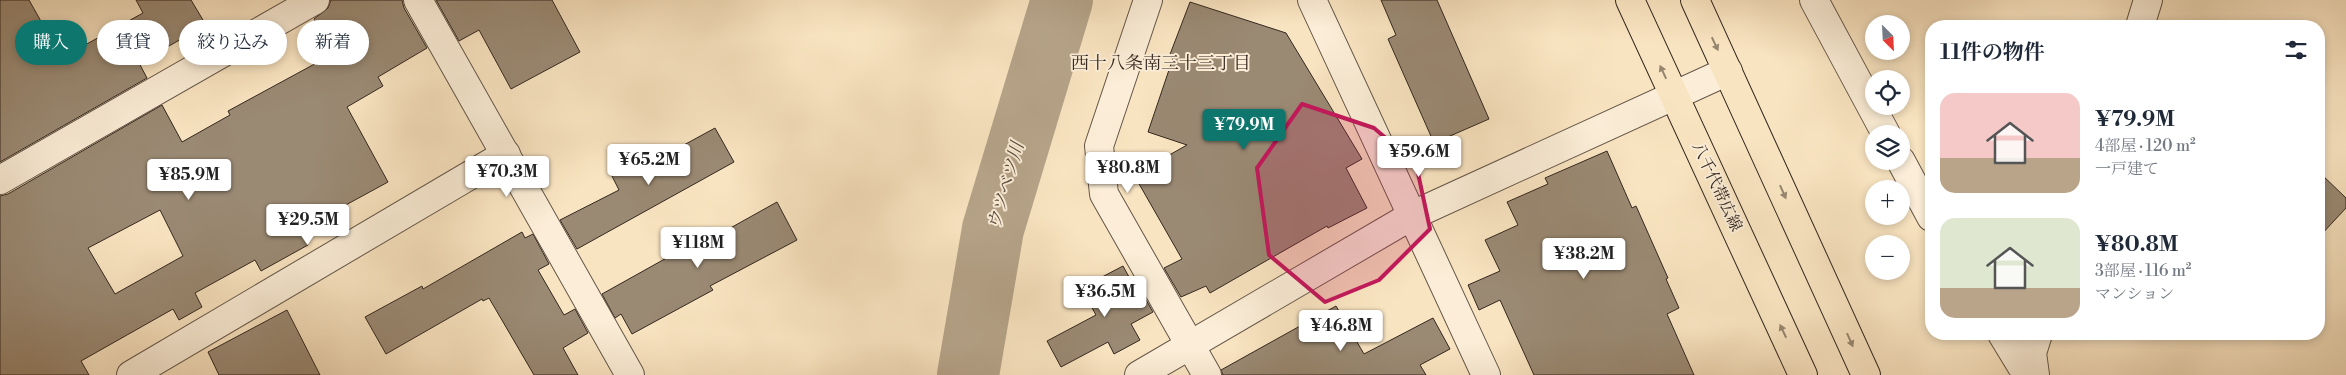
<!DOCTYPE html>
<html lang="ja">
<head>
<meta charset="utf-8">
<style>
  :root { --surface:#fff; --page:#f2f2f3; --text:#1f2937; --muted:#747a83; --accent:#0f766e }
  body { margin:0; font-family:"Libre Bodoni","Noto Serif JP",serif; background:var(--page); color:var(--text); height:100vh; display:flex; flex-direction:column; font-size:19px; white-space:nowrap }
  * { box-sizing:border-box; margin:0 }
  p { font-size:16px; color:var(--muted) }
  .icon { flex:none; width:28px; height:28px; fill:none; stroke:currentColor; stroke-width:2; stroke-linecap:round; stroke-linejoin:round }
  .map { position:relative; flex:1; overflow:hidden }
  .drawer { position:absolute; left:1925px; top:20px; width:400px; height:320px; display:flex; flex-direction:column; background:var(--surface); border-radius:20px; box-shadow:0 2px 8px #0003 }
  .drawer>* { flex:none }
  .hud { position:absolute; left:15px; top:20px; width:475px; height:45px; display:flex; gap:10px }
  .needle { width:32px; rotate:156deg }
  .buttons { position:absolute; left:1865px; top:15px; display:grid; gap:10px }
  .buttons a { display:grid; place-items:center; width:45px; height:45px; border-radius:50%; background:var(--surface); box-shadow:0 2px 8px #0003; font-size:25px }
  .price { position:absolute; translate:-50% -42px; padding:0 11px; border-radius:5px; background:#fff; color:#222; font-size:16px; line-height:32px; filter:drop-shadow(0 1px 2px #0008) }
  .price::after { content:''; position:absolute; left:50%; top:30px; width:15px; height:11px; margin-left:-8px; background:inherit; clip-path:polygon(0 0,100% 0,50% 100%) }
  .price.selected { background:var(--accent); color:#fff }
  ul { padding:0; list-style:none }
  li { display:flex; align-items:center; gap:15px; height:125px; padding:0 15px }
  li span { display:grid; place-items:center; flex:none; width:140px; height:100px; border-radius:15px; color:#555 }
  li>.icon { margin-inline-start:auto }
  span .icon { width:60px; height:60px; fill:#fffc; stroke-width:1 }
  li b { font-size:21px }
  h2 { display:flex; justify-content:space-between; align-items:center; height:60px; padding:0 15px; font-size:21px }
  .pill { padding:0 18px; border-radius:22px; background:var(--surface); box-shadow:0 2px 8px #0003; font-size:18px; line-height:45px }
  .pill.selected { background:var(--accent); color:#fff }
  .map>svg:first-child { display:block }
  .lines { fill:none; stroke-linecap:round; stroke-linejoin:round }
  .river { stroke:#b6a48a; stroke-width:62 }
  .building { fill:#9a8973; stroke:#33271f; fill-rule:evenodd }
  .minor-casing { stroke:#645648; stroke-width:30 }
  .major-casing { stroke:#33271f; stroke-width:30 }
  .minor { stroke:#fbedd7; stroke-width:28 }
  .major { stroke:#f9e4c1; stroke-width:28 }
  .oneway { fill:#968670 }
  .marked { fill:#c2185b; fill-opacity:0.2; stroke:#c2185b; stroke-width:4; stroke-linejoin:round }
  .labels { text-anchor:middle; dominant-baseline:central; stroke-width:4; stroke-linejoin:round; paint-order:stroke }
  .street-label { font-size:16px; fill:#33271f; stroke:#fbedd7 }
  .neighbourhood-label { font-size:18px; fill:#33271f; stroke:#fbedd7 }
  .water-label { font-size:18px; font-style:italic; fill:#5a4c3f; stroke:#fbedd7 }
</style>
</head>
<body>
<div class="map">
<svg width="2346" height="375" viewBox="0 0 2346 375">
  <rect width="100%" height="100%" fill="#f9e4c1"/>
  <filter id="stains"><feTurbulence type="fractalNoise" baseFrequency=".004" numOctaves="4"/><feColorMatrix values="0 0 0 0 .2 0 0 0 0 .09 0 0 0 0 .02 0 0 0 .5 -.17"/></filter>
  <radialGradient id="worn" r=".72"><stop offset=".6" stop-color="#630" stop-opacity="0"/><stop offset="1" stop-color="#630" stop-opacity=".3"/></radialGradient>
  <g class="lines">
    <path class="river" d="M968 375 993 229 1062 0"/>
  </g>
  <g class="building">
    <path d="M0 0H29L60 55 64 53 65 56 143 13 136 0H191L206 25 139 63 147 78 0 162Z"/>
    <path d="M331 0H402L404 8 427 48 378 77 383 86 347 107 388 182 300 230 308 245 261 271 255 260 195 293 202 307 179 320 173 309 81 361 89 375H0V196L8 194 162 105 182 142 230 115 228 111 333 54 314 19 328 8ZM160 210 183 256 115 294 88 248Z"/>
    <path d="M436 0H552L580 52 511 89 479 30 459 41Z"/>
    <path d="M1381 0H1437L1489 119 1434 143 1388 39 1396 35Z"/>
    <path d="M1190 2 1286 33 1362 159 1346 168 1367 208 1328 228 1327 226 1210 293 1206 286 1181 297 1164 268 1182 259 1134 175 1187 145 1148 132 1173 58 1169 57Z"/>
    <path d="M715 128 734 162 577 249 560 220 619 190 611 174 656 151 660 158Z"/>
    <path d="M1607 151 1632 208 1636 206 1668 278 1666 279 1679 308 1667 314 1694 375H1534L1500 300 1479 310 1468 285 1500 271 1485 240 1518 225 1507 202 1548 184 1545 178Z"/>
    <path d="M2319 172 2346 198V208L2319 237Z"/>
    <path d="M777 202 797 240 710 286 713 290 632 334 621 314 615 318 602 294 688 246 691 250Z"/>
    <path d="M522 232 525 238 533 234 549 264 538 270 564 315 575 309 588 333 563 348 578 375H534L489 298 483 301 482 299 386 354 365 317 422 286 423 289Z"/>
    <path d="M1123 266 1134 286 1137 284 1153 312 1131 324 1140 340 1114 354 1108 342 1061 367 1047 341 1096 315 1081 288Z"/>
    <path d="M1336 306 1364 354 1433 318 1450 349 1420 365 1426 375H1223L1221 370Z"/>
    <path d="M287 310 320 375H219L208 352Z"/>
  </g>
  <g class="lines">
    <g class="minor-casing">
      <g id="minor">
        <path d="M418 0 630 375"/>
        <path d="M1148 0 1099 146 1104 194 1207 375"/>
        <path d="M1312 0 1486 375"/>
        <path d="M1814 0 1886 134"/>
        <path d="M2140 26 2148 0"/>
        <path d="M1901 161 1931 217"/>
        <path d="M0 180 315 0"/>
        <path d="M2002 334 2027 375"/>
        <path d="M131 375 506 154"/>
        <path d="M1139 375 1413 215 1728 71"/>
        <path d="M2035 375 2032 353 2038 334"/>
      </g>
    </g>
    <g class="major-casing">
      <g id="major">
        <path d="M1630 0 1803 375"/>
        <path d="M1695 0 1866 375"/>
      </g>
    </g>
    <use href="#minor" class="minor"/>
    <use href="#major" class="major"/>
  </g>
  <defs><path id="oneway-solid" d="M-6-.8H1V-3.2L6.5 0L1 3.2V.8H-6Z" transform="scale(1.25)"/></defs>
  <g class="oneway">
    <use href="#oneway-solid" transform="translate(1715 44) rotate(65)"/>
    <use href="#oneway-solid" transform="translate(1663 72) rotate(-115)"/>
    <use href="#oneway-solid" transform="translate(1783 192) rotate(66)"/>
    <use href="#oneway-solid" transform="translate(1783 331) rotate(-115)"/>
    <use href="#oneway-solid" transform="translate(1850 340) rotate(66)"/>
  </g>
  <path class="marked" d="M1302 104 1374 128 1416 164 1430 229 1379 280 1325 302 1269 255 1257 168Z"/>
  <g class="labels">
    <g class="street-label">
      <text transform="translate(1717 187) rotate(65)">八千代帯広線</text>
    </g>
    <g class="neighbourhood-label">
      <text x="1161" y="63">西十八条南三十三丁目</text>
    </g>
    <g class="water-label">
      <text transform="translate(1006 186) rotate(-74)">ウツベツ川</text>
    </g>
  </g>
  <rect width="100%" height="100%" filter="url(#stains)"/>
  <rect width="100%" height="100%" fill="url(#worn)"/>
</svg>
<div class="buttons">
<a><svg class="needle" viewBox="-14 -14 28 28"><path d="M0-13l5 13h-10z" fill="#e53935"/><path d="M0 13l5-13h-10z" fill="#747a83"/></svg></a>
<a><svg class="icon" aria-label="locate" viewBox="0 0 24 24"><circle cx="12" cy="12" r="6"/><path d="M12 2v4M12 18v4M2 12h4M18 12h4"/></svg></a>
<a><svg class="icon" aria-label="layers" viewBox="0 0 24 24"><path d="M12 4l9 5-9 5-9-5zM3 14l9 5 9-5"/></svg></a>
<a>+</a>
<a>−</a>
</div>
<b class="price selected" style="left:1244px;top:151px">¥79.9M</b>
<b class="price" style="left:1419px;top:178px">¥59.6M</b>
<b class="price" style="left:649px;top:186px">¥65.2M</b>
<b class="price" style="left:1128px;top:194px">¥80.8M</b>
<b class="price" style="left:507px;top:198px">¥70.3M</b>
<b class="price" style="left:189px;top:201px">¥85.9M</b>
<b class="price" style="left:308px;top:246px">¥29.5M</b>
<b class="price" style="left:698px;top:269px">¥118M</b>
<b class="price" style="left:1584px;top:280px">¥38.2M</b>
<b class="price" style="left:1105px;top:318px">¥36.5M</b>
<b class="price" style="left:1341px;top:352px">¥46.8M</b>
<div class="hud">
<a class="pill selected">購入</a>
<a class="pill">賃貸</a>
<a class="pill">絞り込み</a>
<a class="pill">新着</a>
</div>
<section class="drawer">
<h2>11件の物件<svg class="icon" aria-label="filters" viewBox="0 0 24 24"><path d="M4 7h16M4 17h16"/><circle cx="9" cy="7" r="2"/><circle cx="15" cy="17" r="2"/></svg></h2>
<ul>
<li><span style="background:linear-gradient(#f6c9c9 65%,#b9a48a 0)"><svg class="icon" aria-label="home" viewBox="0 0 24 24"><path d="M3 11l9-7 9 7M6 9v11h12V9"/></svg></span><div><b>¥79.9M</b><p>4部屋 · 120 m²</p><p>一戸建て</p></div></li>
<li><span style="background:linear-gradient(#dfe7d0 70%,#b9a48a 0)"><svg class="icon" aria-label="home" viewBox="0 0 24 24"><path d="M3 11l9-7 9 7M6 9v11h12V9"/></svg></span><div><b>¥80.8M</b><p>3部屋 · 116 m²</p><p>マンション</p></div></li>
</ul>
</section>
</div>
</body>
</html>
